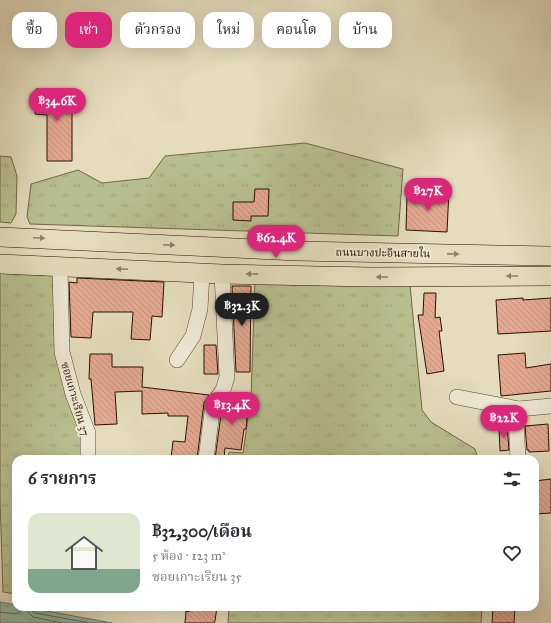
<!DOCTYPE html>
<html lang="th">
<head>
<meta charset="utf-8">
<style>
  :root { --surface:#fff; --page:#f2f2f3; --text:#2b2b33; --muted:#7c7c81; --line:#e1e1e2; --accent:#db2777 }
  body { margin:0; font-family:"IM FELL Great Primer","Noto Serif Thai",serif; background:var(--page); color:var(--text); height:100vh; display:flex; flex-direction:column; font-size:15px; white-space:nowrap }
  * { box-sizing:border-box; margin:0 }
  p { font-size:13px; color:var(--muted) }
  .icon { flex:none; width:22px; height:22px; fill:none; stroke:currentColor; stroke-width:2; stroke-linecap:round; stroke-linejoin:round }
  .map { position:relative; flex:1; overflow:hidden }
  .side { position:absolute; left:12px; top:455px; width:527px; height:156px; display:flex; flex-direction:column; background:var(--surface); border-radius:12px; box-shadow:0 4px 16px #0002 }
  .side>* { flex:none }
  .hud { position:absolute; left:12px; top:12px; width:527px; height:36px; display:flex; gap:8px }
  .price { position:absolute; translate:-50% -34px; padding:0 9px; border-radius:14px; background:var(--accent); color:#fff; font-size:13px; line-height:26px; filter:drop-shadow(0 1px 2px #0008) }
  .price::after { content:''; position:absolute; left:50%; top:24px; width:12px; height:9px; margin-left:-6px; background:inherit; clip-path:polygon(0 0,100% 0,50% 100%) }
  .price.active { background:#222; color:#fff }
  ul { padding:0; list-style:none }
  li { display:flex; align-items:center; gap:12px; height:100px; padding:0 16px }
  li+li { border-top:1px solid var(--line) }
  li span { display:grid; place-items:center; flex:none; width:112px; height:80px; border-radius:12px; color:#555 }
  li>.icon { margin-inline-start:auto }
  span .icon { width:48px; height:48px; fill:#fffc; stroke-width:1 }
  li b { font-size:17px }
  h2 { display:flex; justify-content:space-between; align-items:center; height:48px; padding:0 16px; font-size:17px }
  .chip { padding:0 14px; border-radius:12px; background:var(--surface); box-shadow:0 4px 16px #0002; font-size:14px; line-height:36px }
  .chip.active { background:var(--accent); color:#fff }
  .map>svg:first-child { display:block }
  .grass { fill:url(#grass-tufts); stroke:#716847 }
  .water { fill:url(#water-ripples); stroke:#6b7768 }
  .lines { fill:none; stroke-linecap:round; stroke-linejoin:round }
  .shore { stroke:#606656; stroke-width:1 }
  .building { fill:url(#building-back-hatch); stroke:#2a1000 }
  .minor-casing { stroke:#58432f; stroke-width:16 }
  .major-casing { stroke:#2a1000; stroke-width:20 }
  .minor { stroke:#ede8d4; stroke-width:15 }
  .major { stroke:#e4dcbd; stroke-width:19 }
  .oneway { fill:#908068 }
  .labels { text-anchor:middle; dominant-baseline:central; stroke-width:4; stroke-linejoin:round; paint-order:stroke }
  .street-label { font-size:11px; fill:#2a1000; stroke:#ede8d4 }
</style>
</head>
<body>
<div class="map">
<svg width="551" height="623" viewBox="0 0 551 623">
  <defs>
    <pattern id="grass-tufts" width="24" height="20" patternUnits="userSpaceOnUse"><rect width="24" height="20" fill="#b8bf8e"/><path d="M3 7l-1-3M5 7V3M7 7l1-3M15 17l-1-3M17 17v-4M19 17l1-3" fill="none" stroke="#9ea379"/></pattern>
    <pattern id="water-ripples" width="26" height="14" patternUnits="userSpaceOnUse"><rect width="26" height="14" fill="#96bcad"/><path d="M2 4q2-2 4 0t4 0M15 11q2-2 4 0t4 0" fill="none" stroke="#81a193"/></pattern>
    <pattern id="building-back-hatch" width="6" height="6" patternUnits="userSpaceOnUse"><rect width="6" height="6" fill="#e5a992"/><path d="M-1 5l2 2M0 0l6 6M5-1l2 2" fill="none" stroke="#c5907c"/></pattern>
  </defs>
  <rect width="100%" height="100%" fill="#e4dcbd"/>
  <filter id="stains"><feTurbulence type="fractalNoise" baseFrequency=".005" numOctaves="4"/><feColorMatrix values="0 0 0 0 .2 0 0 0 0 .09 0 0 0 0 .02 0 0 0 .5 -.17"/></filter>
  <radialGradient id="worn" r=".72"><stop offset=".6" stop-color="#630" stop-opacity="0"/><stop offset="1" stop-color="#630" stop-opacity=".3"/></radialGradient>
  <g class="grass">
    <path d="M305 143 403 169 398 236 30 224 27 217 31 184 78 170 102 183 149 178 165 156Z"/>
    <path d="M0 156 11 157 17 176 16 214 11 223 0 222Z"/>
    <path d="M0 271 51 273 54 277 82 431V459H16V594L3 592 0 499Z"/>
    <path d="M255 281 410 285 422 410 431 422 475 449 478 459H228L229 452 243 453 251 397Z"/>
    <path d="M229 607H482L481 623H228Z"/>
  </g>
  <path class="water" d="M0 602 16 605V607H25L112 623H0Z"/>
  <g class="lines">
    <g class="shore">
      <path d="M31 607 32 611 35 613 90 623"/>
      <path d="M0 612 16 614 25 609 33 617 62 623"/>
    </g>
  </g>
  <g class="building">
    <path d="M36 89 72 90V161H47V115L35 114Z"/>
    <path d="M255 189H269L268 216H251V221L233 220V202H254Z"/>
    <path d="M433 189 449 190 447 232 406 230 407 196 432 197Z"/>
    <path d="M77 278 164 282 162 317 152 316 150 340 131 339 133 312H93L91 338 71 337 69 282 77 283Z"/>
    <path d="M232 286H251L250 372H236Z"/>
    <path d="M424 293H436L435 318 440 317 442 331H439L444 371 427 374 418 315H423Z"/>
    <path d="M523 298V300L551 298V331L498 334 496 300Z"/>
    <path d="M204 345H216L218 374H204Z"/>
    <path d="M525 353 526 368 551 364V391L501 396 498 355Z"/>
    <path d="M90 354H112V367H143L142 387 209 395 204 403 197 459H171L173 441 185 442 188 416H168V413L142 414V391L115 392 117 424 95 425 91 379H89Z"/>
    <path d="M229 397 249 399 246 429H244L241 450 225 448 224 459H215L222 407Z"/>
    <path d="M548 424 549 451 529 452V450H527L525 426Z"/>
    <path d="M499 426H507L509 450 500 451Z"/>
    <path d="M551 479V513L535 514V481Z"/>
    <path d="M190 607H217L215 621 214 623H185L186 611 189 612Z"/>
    <path d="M493 607H515L514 623H492Z"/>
  </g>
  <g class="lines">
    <g class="minor-casing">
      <g id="minor">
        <path d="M60 267 62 352 73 394 88 433V459"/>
        <path d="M177 360 193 336 200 309 202 273"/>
        <path d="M457 397 519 409 551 406"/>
        <path d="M206 459 213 404 223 390 227 377 222 274"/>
        <path d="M518 459 516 420 519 409"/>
      </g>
    </g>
    <g class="major-casing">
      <g id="major">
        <path d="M0 237 298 251 551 256"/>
        <path d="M0 264 222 274 372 277 551 276"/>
      </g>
    </g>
    <use href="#minor" class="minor"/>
    <use href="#major" class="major"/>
  </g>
  <defs><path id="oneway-solid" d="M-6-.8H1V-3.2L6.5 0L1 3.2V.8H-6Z"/></defs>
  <g class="oneway">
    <use href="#oneway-solid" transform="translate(39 238) rotate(3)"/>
    <use href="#oneway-solid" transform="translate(169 245) rotate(3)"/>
    <use href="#oneway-solid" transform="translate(453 254) rotate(1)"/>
    <use href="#oneway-solid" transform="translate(122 269) rotate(-177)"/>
    <use href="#oneway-solid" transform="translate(252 274) rotate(-179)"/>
    <use href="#oneway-solid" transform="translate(512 276) rotate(180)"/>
    <use href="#oneway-solid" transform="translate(382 277) rotate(180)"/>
  </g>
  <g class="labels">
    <g class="street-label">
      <text transform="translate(383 253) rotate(1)">ถนนบางปะอินสายใน</text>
      <text transform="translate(75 399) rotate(74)">ซอยเกาะเรียน 37</text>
    </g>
  </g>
  <rect width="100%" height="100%" filter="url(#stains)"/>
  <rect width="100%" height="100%" fill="url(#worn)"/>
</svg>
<b class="price" style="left:57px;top:122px">฿34.6K</b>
<b class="price" style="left:428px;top:212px">฿27K</b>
<b class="price" style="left:276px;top:259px">฿62.4K</b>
<b class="price active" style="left:242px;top:327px">฿32.3K</b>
<b class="price" style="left:232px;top:426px">฿13.4K</b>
<b class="price" style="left:504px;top:439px">฿22K</b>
<div class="hud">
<a class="chip">ซื้อ</a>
<a class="chip active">เช่า</a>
<a class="chip">ตัวกรอง</a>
<a class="chip">ใหม่</a>
<a class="chip">คอนโด</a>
<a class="chip">บ้าน</a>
</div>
<section class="side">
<h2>6 รายการ<svg class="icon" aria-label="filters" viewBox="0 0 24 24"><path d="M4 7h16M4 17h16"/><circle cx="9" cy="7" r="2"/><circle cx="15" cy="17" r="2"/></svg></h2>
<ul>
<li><span style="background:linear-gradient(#dfe7d0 70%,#7fa58c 0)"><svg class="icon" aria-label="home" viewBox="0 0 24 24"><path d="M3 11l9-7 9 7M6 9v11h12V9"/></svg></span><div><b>฿32,300/เดือน</b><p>5 ห้อง · 123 m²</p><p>ซอยเกาะเรียน 35</p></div><svg class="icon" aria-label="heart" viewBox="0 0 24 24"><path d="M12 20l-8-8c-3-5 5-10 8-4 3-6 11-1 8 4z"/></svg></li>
</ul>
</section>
</div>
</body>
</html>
